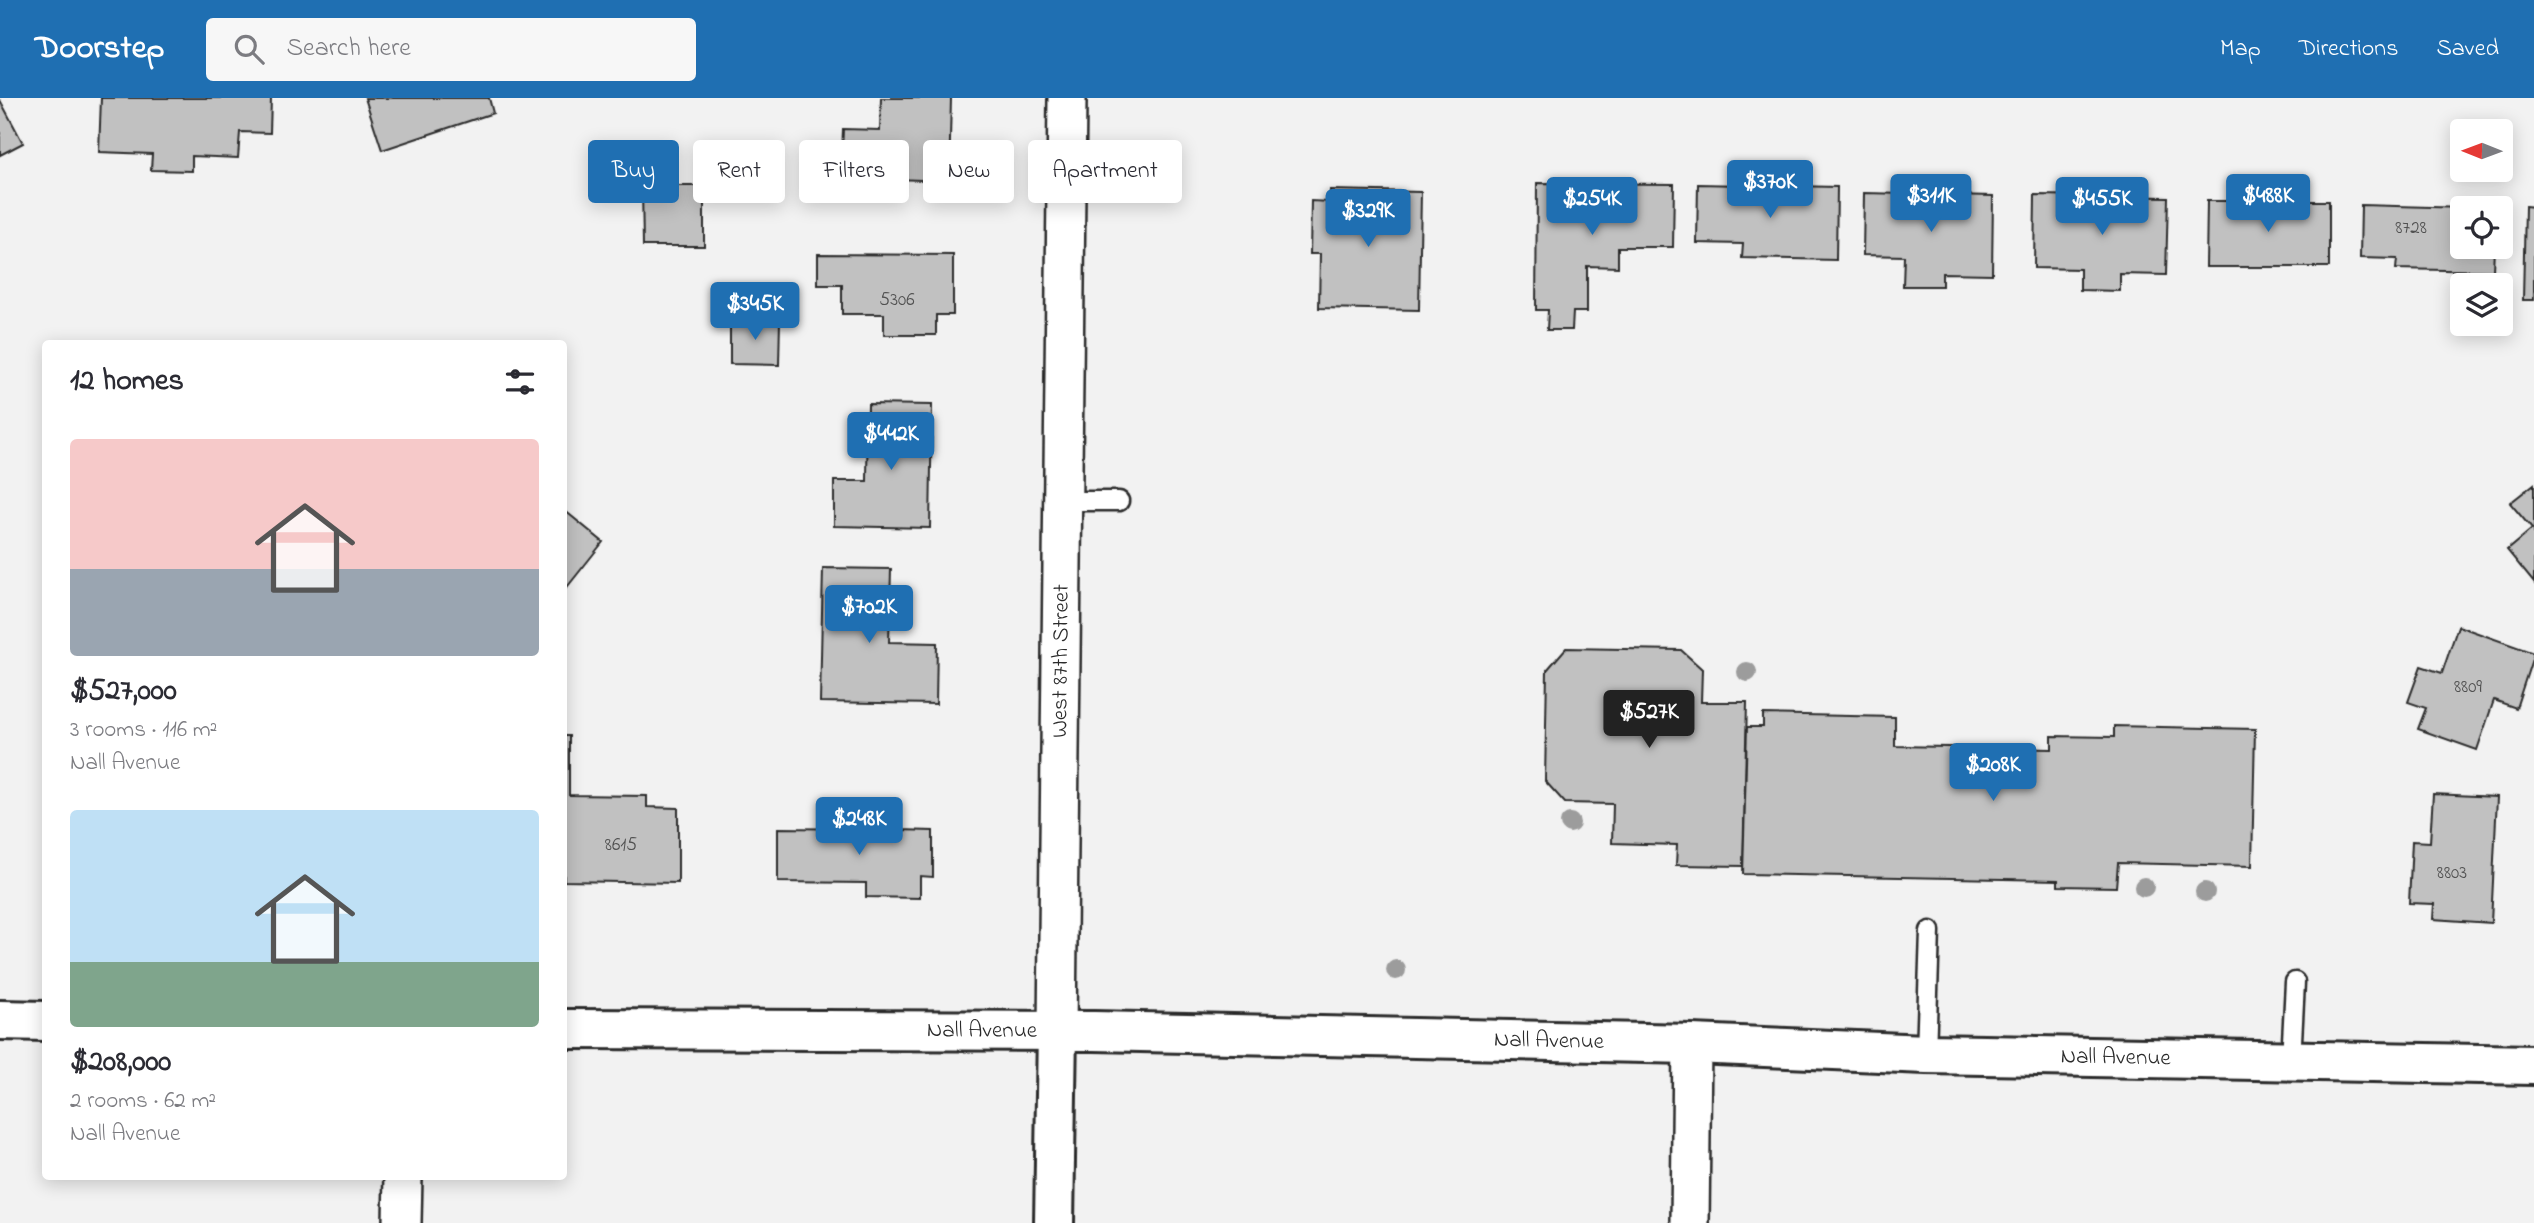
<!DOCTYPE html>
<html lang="en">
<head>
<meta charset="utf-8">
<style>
  :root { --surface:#fff; --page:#f7f7f7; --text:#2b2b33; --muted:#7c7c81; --accent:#1f6fb2 }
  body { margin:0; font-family:"Indie Flower",sans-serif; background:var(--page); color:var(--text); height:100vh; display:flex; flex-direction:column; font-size:26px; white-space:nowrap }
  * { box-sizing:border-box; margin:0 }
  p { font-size:23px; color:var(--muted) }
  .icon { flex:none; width:38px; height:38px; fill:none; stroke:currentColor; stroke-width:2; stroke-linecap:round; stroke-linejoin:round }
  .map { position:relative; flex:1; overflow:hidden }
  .details { position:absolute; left:42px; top:242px; width:525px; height:840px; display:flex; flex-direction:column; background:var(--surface); border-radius:7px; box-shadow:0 4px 18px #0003 }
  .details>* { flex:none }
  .banner { position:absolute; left:588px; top:42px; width:665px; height:63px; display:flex; gap:14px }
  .needle { width:46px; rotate:271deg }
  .buttons { position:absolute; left:2450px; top:21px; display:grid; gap:14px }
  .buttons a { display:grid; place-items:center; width:63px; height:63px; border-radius:7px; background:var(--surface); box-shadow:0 4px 18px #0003; font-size:35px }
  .price { position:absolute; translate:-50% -60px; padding:0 16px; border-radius:7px; background:var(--accent); color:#fff; font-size:23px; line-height:46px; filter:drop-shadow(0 2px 4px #0008) }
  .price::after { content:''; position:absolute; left:50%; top:42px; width:21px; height:16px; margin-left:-10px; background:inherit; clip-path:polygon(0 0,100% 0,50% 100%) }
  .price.selected { background:#222; color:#fff }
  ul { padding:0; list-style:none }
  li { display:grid; align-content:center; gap:14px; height:371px; padding:0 28px }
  li span { display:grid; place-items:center; height:217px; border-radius:7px; color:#555 }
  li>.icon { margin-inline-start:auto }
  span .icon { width:126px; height:126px; fill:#fffc; stroke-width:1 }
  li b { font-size:30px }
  h2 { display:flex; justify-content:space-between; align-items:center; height:84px; padding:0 28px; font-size:30px }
  .chip { padding:0 24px; border-radius:7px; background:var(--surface); box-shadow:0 4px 18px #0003; font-size:24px; line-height:63px }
  .chip.selected { background:var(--accent); color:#fff }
  header { display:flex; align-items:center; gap:42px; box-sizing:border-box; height:98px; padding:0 35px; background:var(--accent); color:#fff }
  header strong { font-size:33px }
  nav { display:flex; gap:38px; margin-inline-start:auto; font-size:24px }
  .search { width:490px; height:63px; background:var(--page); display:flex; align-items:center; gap:18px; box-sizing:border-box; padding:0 24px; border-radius:7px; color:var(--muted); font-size:26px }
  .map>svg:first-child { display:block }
  .building { fill:#c1c1c1; stroke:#2b2b2b; stroke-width:2 }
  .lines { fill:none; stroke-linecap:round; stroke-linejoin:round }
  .lane-casing { stroke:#2b2b2b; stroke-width:23 }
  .street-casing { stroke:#2b2b2b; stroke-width:42 }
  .secondary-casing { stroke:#2b2b2b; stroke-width:44 }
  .lane { stroke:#fff; stroke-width:18 }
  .street { stroke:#fff; stroke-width:37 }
  .secondary { stroke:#fff; stroke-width:38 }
  .tree { fill:#9c9c9c }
  .labels { text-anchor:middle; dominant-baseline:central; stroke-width:7; stroke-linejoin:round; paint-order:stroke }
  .number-label { font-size:19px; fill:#505050 }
  .street-label { font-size:23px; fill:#2b2b2b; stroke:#fff }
</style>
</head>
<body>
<header>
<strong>Doorstep</strong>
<div class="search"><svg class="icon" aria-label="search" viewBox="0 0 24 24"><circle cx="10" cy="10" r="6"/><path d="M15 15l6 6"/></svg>Search here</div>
<nav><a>Map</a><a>Directions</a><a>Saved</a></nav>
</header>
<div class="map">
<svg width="2534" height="1125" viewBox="0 0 2534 1125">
  <rect width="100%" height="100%" fill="#f2f2f2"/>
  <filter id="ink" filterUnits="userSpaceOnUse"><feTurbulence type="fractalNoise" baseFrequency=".0143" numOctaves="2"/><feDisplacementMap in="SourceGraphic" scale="14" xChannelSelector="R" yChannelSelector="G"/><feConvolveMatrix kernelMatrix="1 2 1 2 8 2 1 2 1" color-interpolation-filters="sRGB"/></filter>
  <g filter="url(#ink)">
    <g class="building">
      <path d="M101 0H271L270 35 240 34 238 60 192 58V73L151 72 152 56 99 54Z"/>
      <path d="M365 0H489L493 15 382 52Z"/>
      <path d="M881 0H951L949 83 841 79 843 31 880 32Z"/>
      <path d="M0 2 23 45 0 57Z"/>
      <path d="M1537 85 1674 86 1673 149H1618V169L1587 168V214H1573L1572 232H1547L1548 212H1536Z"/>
      <path d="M1698 86 1837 89 1836 162 1742 160 1743 146 1697 145Z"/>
      <path d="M642 88H704V148H643Z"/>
      <path d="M1330 92 1421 94 1419 212 1319 210 1320 156H1310L1311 103 1330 104Z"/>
      <path d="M1864 95 1993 98 1992 176 1942 175V188H1903L1904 158 1863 157Z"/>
      <path d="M2035 97 2168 99 2166 177 2120 176V193L2080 192V171L2034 170Z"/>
      <path d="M2207 103H2329V169H2206Z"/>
      <path d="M2361 107 2466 110H2462V149H2494L2493 173 2396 171 2397 161 2360 160Z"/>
      <path d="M2525 108 2534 109V202H2523Z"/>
      <path d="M818 156 953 157V217H936V237H884V216H842V187H818Z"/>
      <path d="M730 222H780L779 267 730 266Z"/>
      <path d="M868 306 932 307 930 430 834 428V383H867Z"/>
      <path d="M2534 386V485L2507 452 2532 431 2510 405Z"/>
      <path d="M564 412 603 444 564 493Z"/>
      <path d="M823 470 891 471 889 544 937 545 936 606 820 604Z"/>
      <path d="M2458 528 2534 555 2516 610 2494 602 2477 652 2418 631 2426 610 2408 604 2421 568 2442 575Z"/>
      <path d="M1566 550 1681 552 1702 571 1701 604H1747L1743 768 1676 767 1677 747 1612 745 1613 706 1565 705 1545 683 1547 572Z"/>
      <path d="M1763 616 1895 619V648L2052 651V638L2114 639V628L2255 631 2252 768 2118 765 2116 789 2058 788V782L1743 776 1747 629H1763Z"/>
      <path d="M564 638H569V697L647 698V709L678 710V785L564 783Z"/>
      <path d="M2433 696 2497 699 2491 825 2433 821 2434 806 2409 805 2412 743 2430 744Z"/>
      <path d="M869 714H900V732L933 733V779L920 778V800L866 799V785L778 784V730L869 731Z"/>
    </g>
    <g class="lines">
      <g class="lane-casing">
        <g id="lane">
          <path d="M1063 403H1119"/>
          <path d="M1926 956 1930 833"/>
          <path d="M2291 963 2295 884"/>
        </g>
      </g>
      <g class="street-casing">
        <g id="street">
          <path id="s1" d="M1057 932 1067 0"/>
          <path d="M402 1125 403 1078"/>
          <path d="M1690 1125 1692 946"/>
        </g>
      </g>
      <g class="secondary-casing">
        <g id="secondary">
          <path d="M0 922 46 923"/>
          <path id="s2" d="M564 931 1094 933 1692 946 1926 956 2534 967"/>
          <path d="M1054 1125 1057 932"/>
        </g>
      </g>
      <use href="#lane" class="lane"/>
      <use href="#street" class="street"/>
      <use href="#secondary" class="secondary"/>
    </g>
    <g class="tree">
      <circle cx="1747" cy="574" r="10"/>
      <circle cx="1570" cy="725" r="10"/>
      <circle cx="2144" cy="789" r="10"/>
      <circle cx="2205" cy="794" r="10"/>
      <circle cx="1396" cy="872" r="10"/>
    </g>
  </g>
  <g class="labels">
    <g class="number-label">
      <text x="2411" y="130">8728</text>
      <text x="897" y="202">5306</text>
      <text x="2468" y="589">8809</text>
      <text x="621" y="747">8615</text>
      <text x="2452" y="775">8803</text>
    </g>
    <g class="street-label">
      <text stroke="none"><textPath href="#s1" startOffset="369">West 87th Street</textPath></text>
      <text stroke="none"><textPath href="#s2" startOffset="418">Nall Avenue</textPath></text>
      <text stroke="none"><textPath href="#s2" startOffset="985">Nall Avenue</textPath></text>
      <text stroke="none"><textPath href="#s2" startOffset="1552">Nall Avenue</textPath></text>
    </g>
  </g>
</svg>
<div class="buttons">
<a><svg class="needle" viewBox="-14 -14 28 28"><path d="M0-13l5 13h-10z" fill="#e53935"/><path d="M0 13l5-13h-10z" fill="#7c7c81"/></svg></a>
<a><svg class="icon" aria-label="locate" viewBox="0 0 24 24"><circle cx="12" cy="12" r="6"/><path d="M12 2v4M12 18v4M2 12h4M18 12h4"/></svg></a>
<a><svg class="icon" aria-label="layers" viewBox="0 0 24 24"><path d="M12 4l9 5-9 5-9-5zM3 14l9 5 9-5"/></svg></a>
</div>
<b class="price" style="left:1770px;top:122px">$370K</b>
<b class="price" style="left:1931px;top:136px">$311K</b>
<b class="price" style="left:2268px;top:136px">$488K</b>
<b class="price" style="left:1592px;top:139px">$254K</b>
<b class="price" style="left:2102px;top:139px">$455K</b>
<b class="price" style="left:1368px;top:151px">$329K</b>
<b class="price" style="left:755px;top:244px">$345K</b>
<b class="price" style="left:891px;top:374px">$442K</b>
<b class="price" style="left:869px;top:547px">$702K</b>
<b class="price selected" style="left:1649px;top:652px">$527K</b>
<b class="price" style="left:1993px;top:705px">$208K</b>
<b class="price" style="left:859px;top:759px">$248K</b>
<div class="banner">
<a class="chip selected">Buy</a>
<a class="chip">Rent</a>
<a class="chip">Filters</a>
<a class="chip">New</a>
<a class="chip">Apartment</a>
</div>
<section class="details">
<h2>12 homes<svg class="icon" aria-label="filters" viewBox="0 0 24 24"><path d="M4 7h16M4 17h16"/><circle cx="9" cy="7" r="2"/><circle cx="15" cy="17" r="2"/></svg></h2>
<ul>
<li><span style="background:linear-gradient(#f6c9c9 60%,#9aa5b1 0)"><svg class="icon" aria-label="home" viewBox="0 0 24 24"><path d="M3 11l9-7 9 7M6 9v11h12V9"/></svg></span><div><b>$527,000</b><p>3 rooms · 116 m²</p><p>Nall Avenue</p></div></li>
<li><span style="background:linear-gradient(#bfe0f5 70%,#7fa58c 0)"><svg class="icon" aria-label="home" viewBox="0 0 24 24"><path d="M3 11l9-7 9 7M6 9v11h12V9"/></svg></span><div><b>$208,000</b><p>2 rooms · 62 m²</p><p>Nall Avenue</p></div></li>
</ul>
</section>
</div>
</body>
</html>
